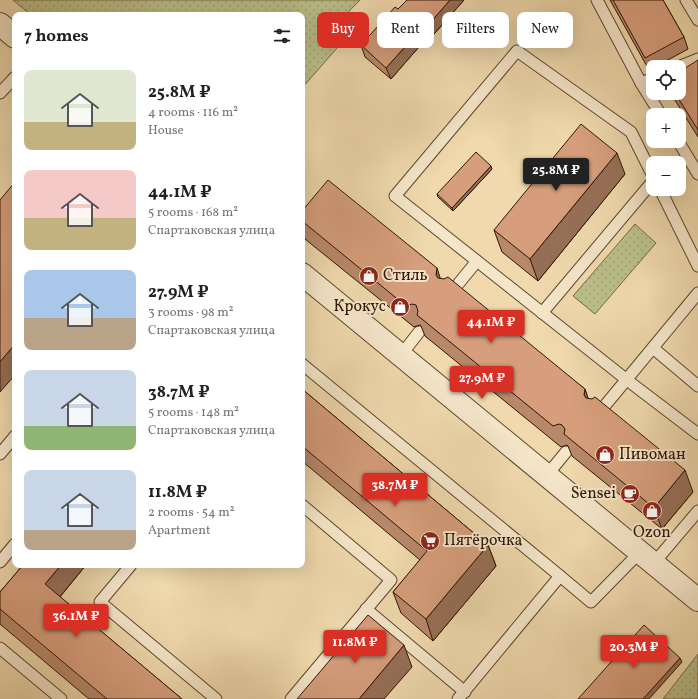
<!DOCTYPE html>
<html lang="en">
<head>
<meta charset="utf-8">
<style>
  :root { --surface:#fff; --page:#f6f6f6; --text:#202124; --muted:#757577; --accent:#d93025 }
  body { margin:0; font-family:Vollkorn,serif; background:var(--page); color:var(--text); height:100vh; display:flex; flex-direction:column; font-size:15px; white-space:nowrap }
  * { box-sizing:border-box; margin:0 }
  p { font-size:13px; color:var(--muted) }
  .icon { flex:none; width:22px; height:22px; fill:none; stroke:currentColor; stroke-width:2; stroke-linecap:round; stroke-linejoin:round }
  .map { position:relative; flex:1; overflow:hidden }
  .panel { position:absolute; left:12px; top:12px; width:293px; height:556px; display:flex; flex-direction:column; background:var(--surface); border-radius:8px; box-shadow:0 4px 16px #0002 }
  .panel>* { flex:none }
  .top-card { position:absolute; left:317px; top:12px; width:321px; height:36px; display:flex; gap:8px }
  .fabs { position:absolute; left:646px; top:60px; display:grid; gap:8px }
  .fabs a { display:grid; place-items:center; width:40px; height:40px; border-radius:8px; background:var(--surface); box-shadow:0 4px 16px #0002; font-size:20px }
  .price { position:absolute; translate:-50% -34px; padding:0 9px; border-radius:4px; background:var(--accent); color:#fff; font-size:13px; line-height:26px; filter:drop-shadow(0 1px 2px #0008) }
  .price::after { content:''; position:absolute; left:50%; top:24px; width:12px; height:9px; margin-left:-6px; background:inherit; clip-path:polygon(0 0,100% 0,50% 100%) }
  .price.active { background:#222; color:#fff }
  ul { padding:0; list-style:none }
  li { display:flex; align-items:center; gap:12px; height:100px; padding:0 12px }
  li span { display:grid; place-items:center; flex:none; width:112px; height:80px; border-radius:8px; color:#555 }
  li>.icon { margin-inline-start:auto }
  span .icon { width:48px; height:48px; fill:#fffc; stroke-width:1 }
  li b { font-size:17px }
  h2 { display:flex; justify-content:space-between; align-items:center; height:48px; padding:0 12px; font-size:17px }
  .chip { padding:0 14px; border-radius:8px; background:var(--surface); box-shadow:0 4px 16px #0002; font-size:14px; line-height:36px }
  .chip.active { background:var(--accent); color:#fff }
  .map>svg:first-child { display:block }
  .green { fill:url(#green-dots); stroke:#766a46 }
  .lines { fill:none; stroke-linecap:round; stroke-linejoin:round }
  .service-casing { stroke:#60462e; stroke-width:13 }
  .minor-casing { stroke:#60462e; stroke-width:24 }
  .service { stroke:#f5e6ca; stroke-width:11 }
  .minor { stroke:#f5e6ca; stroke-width:22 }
  .wall { fill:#b8886b; stroke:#311503 }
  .shaded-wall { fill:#966f57; stroke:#311503 }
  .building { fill:#d69e7c; stroke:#311503 }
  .labels { text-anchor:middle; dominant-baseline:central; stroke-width:4; stroke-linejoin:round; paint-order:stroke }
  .poi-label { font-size:16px; fill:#311503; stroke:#f5e6ca; text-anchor:start }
</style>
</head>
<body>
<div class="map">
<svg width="698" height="699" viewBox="0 0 698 699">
  <defs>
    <pattern id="green-dots" width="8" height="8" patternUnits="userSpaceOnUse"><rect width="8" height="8" fill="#babf89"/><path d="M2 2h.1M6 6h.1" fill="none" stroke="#a0a375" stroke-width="1.8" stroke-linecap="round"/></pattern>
  </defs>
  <rect width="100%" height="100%" fill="#efd9ad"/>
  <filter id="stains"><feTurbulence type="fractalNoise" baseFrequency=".005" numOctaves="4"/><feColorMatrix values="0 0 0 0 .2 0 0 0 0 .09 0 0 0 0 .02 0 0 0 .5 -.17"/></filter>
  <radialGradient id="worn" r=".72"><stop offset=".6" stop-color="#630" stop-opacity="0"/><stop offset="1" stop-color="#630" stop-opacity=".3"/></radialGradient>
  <g class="green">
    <path d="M13 0H360L326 35 337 48 302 88V15H31Z"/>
    <path d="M635 224 656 243 595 314 573 296Z"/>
    <path d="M698 654V699H663Z"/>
  </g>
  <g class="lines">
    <g class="service-casing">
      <g id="service">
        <path d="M597 0 641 83 661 115"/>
        <path d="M686 0 698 20"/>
        <path d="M678 67 698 59"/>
        <path d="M641 83 653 78"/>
        <path d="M0 93 15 77"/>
        <path d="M678 141 698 174"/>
        <path d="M653 176 631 132 517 51 395 196 627 380 698 434"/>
        <path d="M660 189 698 266"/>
        <path d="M450 294 477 261"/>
        <path d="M542 313 653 181"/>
        <path d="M653 348 698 386"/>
        <path d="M401 355 419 332"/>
        <path d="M302 364 560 576 591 602 640 552"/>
        <path d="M598 414 698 293"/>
        <path d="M0 454 15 436"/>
        <path d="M547 475 566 452"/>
        <path d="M0 562 15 544"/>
        <path d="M654 563 698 511"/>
        <path d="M131 565 100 602 216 699"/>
        <path d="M366 609 465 692"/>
        <path d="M0 648 61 699"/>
        <path d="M291 699 391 580 302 505"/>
        <path d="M458 699 560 576"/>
      </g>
    </g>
    <g class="minor-casing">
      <g id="minor">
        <path d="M0 24 15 37"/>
        <path d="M302 274 698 600"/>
      </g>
    </g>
    <use href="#service" class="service"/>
    <use href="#minor" class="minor"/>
  </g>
  <g class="wall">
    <path d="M464 0 427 42 425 40 391 79 365 57 361 45 398 9Z"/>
    <path d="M610 0H663L684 37 688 49 655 67H653V68L649 70Z"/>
    <path d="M698 60V137L673 97 672 93H679Z"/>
    <path d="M492 169 453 211 438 197 437 194Z"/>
    <path d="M625 174 538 281 502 252 494 230Z"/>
    <path d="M302 211 440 279 585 389 588 399 693 492 662 529 572 456 568 446 567 445 561 447 425 336 421 326 420 325 414 327 305 239 302 231Z"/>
    <path d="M302 389 488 545 496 566 433 641 401 613 393 592 420 560 302 461Z"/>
    <path d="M23 565H86L60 597 182 699H89L0 624V592Z"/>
  </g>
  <g class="shaded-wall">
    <path d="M450 0H464L427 42 423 31Z"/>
    <path d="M421 29 425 40 391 79 386 68Z"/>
    <path d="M617 153 625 174 538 281 530 259Z"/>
    <path d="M491 166 492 169 453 211 452 208Z"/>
    <path d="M437 268 444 290 436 275Z"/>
    <path d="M15 344V375L0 392V362Z"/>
    <path d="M585 389 592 410 584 395Z"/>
    <path d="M685 470 693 492 662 529 654 508Z"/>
    <path d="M488 545 496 566 433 641 426 619Z"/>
    <path d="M61 565H86L53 605 45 584Z"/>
    <path d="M404 645 412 667 384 699H359Z"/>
    <path d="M680 658 682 662 649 699H643Z"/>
  </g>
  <g class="building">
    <path d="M407 0H450L423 31 421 29 386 68 361 45 395 7 398 9Z"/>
    <path d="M613 0H663L684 37 645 58Z"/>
    <path d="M698 60V130L675 93H679V72Z"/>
    <path d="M581 124 617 153 530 259 494 230Z"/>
    <path d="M476 152 491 166 452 208 437 194Z"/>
    <path d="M328 180 437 268 436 275 438 278 444 279 448 277 585 389 584 395 586 398 592 399 595 397 685 470 654 508 564 434 565 429 562 425 559 424 553 426 417 315 418 311 416 305 412 304 406 306 302 221V211Z"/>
    <path d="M15 182V344L0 362V200Z"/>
    <path d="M302 389 488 545 426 619 393 592 427 551 302 446Z"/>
    <path d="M23 565H61L45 584 182 699H107L0 609V592Z"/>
    <path d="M368 615 404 645 359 699H297Z"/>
    <path d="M644 625 680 658 643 699H578Z"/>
  </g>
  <defs>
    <g id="shop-disc" transform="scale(1)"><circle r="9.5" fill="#8f2418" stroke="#f5e6ca"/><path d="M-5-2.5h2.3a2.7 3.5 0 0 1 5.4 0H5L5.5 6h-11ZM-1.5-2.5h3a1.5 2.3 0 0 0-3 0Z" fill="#fff"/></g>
    <g id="cafe-disc" transform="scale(1)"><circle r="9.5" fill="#8f2418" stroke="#f5e6ca"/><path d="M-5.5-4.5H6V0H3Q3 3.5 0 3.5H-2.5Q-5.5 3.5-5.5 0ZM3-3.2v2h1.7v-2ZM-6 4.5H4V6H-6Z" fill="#fff"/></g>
    <g id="supermarket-disc" transform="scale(1)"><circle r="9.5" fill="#8f2418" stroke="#f5e6ca"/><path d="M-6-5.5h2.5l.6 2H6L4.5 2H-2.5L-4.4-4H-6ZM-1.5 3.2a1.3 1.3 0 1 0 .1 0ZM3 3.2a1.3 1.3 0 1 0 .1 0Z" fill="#fff"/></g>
  </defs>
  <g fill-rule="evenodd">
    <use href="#shop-disc" x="369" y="276"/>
    <use href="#shop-disc" x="400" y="307"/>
    <use href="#shop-disc" x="605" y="455"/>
    <use href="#cafe-disc" x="630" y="494"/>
    <use href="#shop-disc" x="652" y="511"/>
    <use href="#supermarket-disc" x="430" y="541"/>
  </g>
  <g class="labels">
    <g class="poi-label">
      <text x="383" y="276">Стиль</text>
      <text x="386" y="307" text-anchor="end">Крокус</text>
      <text x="619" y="455">Пивоман</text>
      <text x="616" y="494" text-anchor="end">Sensei</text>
      <text x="652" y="533" text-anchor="middle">Ozon</text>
      <text x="444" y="541">Пятёрочка</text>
    </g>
  </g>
  <rect width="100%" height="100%" filter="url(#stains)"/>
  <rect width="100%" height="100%" fill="url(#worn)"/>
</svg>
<div class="fabs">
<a><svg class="icon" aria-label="locate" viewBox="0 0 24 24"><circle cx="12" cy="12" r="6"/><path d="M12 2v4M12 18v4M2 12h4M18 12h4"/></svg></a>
<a>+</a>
<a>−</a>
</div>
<b class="price active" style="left:556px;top:192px">25.8M ₽</b>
<b class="price" style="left:491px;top:344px">44.1M ₽</b>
<b class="price" style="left:482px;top:400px">27.9M ₽</b>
<b class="price" style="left:395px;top:507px">38.7M ₽</b>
<b class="price" style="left:76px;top:638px">36.1M ₽</b>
<b class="price" style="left:355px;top:664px">11.8M ₽</b>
<b class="price" style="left:634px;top:669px">20.3M ₽</b>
<div class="top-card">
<a class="chip active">Buy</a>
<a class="chip">Rent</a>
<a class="chip">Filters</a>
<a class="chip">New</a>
</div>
<section class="panel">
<h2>7 homes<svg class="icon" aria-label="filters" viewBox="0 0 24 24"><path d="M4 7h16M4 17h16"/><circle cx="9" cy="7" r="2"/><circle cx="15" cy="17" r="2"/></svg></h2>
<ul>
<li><span style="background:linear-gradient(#dfe7d0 65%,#c2b280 0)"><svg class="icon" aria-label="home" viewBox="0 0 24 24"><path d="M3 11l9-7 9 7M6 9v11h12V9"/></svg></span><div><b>25.8M ₽</b><p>4 rooms · 116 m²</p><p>House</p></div></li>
<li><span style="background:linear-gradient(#f6c9c9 60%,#c2b280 0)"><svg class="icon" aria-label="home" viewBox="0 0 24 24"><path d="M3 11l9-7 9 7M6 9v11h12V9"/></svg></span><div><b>44.1M ₽</b><p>5 rooms · 168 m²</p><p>Спартаковская улица</p></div></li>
<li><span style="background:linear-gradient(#a9c7e8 60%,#b9a48a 0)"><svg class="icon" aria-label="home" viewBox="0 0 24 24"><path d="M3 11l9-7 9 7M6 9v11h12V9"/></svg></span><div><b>27.9M ₽</b><p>3 rooms · 98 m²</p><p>Спартаковская улица</p></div></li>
<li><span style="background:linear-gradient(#c9d6e8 70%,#8fb573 0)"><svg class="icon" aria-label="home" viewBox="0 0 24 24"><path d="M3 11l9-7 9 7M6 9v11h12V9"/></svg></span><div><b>38.7M ₽</b><p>5 rooms · 148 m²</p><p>Спартаковская улица</p></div></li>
<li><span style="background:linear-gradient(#c9d6e8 75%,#b9a48a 0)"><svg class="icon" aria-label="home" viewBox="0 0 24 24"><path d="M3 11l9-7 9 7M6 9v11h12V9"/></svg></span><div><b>11.8M ₽</b><p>2 rooms · 54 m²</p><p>Apartment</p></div></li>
</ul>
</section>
</div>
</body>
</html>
